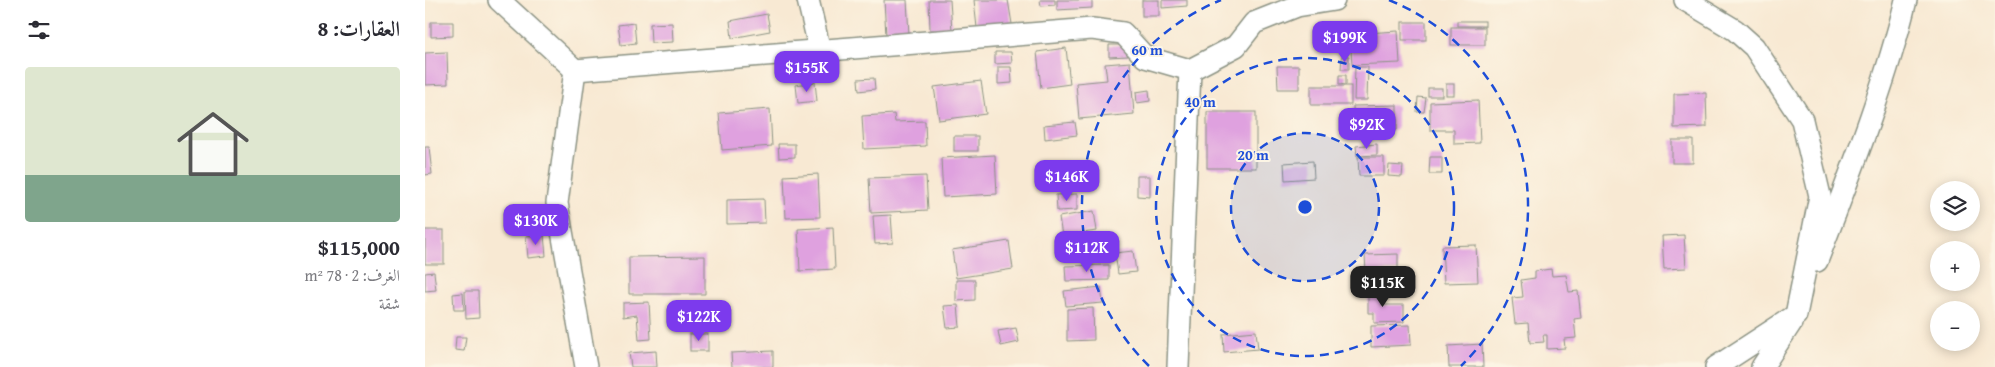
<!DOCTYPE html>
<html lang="ar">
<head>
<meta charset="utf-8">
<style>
  :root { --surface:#fff; --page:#f2f2f3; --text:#2b2b33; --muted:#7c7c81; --line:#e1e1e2; --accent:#7c3aed }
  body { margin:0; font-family:"Gentium Book Plus",Amiri,serif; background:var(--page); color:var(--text); direction:rtl; height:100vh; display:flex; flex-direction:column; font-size:19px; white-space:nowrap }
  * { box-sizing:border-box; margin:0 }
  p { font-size:16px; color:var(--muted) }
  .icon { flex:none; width:28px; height:28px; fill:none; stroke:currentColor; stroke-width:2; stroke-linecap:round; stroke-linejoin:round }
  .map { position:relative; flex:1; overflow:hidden; direction:ltr }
  .panel { display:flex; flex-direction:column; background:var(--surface); width:425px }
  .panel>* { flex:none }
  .buttons { position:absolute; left:1505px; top:181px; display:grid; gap:10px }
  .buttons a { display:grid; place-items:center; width:50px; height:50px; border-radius:50%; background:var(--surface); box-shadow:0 2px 12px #0003; font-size:25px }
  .price { position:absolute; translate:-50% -42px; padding:0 11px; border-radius:10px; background:var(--accent); color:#fff; font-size:16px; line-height:32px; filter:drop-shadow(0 1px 2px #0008) }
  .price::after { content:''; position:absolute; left:50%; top:30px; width:15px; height:11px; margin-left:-8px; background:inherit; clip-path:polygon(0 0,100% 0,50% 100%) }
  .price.on { background:#222; color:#fff }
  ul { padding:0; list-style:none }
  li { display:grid; align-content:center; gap:10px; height:265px; padding:0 25px }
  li+li { border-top:1px solid var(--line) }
  li span { display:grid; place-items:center; height:155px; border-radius:5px; color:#555 }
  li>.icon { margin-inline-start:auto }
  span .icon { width:90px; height:90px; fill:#fffc; stroke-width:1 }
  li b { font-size:21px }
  h2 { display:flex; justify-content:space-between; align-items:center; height:60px; padding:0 25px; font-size:21px }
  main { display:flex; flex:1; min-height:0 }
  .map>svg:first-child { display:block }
  .building { fill:#dfa1df }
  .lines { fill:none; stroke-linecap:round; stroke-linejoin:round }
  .minor-casing { stroke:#8c9384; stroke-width:24 }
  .minor { stroke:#fff; stroke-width:21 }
  .ring { fill:none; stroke:#1d4ed8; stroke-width:2.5; stroke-dasharray:9 6 }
  .centre { fill:#1d4ed8; stroke:#fcf5e5; stroke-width:2.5 }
  .ring-label { font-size:15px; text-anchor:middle; font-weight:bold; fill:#1d4ed8; stroke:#fcf5e5; stroke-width:4; stroke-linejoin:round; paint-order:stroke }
</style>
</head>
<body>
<main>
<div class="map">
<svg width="1570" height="367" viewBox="0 0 1570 367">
  <rect width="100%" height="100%" fill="#fcf5e5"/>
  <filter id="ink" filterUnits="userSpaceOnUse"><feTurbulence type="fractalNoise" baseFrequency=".02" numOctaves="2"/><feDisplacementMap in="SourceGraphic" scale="10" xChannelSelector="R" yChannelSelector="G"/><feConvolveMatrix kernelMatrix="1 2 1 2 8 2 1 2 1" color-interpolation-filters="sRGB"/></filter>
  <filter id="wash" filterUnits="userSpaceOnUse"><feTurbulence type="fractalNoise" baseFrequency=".0096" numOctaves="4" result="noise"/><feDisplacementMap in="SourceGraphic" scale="20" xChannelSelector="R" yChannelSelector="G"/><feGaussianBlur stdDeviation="1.12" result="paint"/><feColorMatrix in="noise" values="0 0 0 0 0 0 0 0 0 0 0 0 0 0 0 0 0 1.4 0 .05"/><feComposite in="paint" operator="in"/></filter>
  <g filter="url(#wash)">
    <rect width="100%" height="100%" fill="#f8e9d3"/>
    <g id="blocks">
      <g class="building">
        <path d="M459 0H482L484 35 461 36Z"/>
        <path d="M504 0H525L527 31 505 30Z"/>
        <path d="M549 0H583L587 24 552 28Z"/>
        <path d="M615 0H630V5L616 6Z"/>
        <path d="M632 0H667V8L632 10Z"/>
        <rect x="717" y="0" width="17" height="16"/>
        <path d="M737 0H762V6L737 8Z"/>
        <path d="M342 14 345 31 307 38 305 21Z"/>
        <rect x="1032" y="21" width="28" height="5"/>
        <path d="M6 22H28V36L6 37Z"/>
        <rect x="977" y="22" width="24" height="18"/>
        <path d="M209 23 211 43 196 45 193 25Z"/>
        <path d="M247 23 248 42 226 43 225 24Z"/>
        <rect x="1026" y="27" width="34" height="18"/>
        <path d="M973 31 975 63 927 65 925 34Z"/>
        <path d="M684 45H702L703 56 684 57Z"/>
        <path d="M641 48 645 84 616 88 612 52Z"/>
        <path d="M22 52 23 84 0 85V53Z"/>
        <path d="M570 52H586L587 63 570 64Z"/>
        <path d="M917 56H924V69H916Z"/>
        <path d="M705 62 709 114 654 119 651 83 682 80 680 64Z"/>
        <path d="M852 66H874V89H853Z"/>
        <path d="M573 67H586L587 83 573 84Z"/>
        <path d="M930 67H943L942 100H929Z"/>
        <path d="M914 75H921V85L914 84Z"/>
        <path d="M449 78 450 89 434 91 433 79Z"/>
        <path d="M556 81 561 114 514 120 509 87Z"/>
        <path d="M390 82 392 101 373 103 371 85Z"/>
        <rect x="1021" y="84" width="8" height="11"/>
        <rect x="886" y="86" width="40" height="19"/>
        <rect x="1003" y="88" width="14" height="8"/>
        <path d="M724 90 725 101 712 103 711 92Z"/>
        <path d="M1281 93 1282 127 1249 128V94Z"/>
        <path d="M993 97 1001 98 999 112H992Z"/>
        <path d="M1053 100 1055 143 1029 144V130H1005V102Z"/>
        <path d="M972 105V130L929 131 928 106Z"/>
        <path d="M345 109 347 146 297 150 294 113Z"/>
        <rect x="782" y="112" width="49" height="56"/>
        <path d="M469 114 470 122 500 121 501 146 439 149 437 116Z"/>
        <path d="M650 122 652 135 620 139 619 125Z"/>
        <rect x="529" y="136" width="24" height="15"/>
        <rect x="1247" y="140" width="21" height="23"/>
        <path d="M353 144H370V157L354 158Z"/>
        <path d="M952 144V155L932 156 931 146Z"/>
        <path d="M0 147H4L7 174 0 175Z"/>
        <path d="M570 155 572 194 518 197 516 158Z"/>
        <path d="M933 157H959V176H934Z"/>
        <path d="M1005 157H1017V174H1004Z"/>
        <path d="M888 161 889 178 860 180 859 163Z"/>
        <path d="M964 165 978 166 977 177 963 176Z"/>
        <path d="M393 174 395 217 361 218 359 176Z"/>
        <path d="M501 176 503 210 446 213 444 178Z"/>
        <path d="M712 176H725V197L712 196Z"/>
        <path d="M652 194V210L632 211 631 195Z"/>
        <path d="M339 199 340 223 302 224V200Z"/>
        <path d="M669 211 672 231 637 236 634 217Z"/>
        <path d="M466 215 468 243 450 244 448 216Z"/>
        <path d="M408 227 410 269 375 271 373 229Z"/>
        <rect x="0" y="230" width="19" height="34"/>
        <path d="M119 235 121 256 103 258 101 236Z"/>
        <path d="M1259 235 1261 268 1239 269 1237 236Z"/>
        <path d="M584 241 588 269 531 278 527 250Z"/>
        <path d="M1051 245 1053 282 1019 283 1017 246Z"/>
        <path d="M708 251 711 272 693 274 690 253Z"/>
        <path d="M973 254V271L941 272 940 255Z"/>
        <path d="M280 256V294H204V257Z"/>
        <path d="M684 265V280L641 281 640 266Z"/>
        <path d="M1126 269 1127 276 1141 275 1144 292 1153 291 1156 318 1149 319 1151 338 1139 339 1140 348 1122 349V335H1118L1119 342 1105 343 1103 323 1090 324 1087 298 1098 297 1096 280 1110 278V271Z"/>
        <path d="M9 272 11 290 0 291V273Z"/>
        <path d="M531 280H550V300L531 301Z"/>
        <path d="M943 286H957V305H979V322L949 323V313H943Z"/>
        <path d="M676 287 678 303 641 306 639 291Z"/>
        <path d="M40 291H53L54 318 41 319Z"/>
        <path d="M38 293 39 310H29L28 294Z"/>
        <path d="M224 302 226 339 214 340 212 315 198 317V303Z"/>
        <path d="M533 305 535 327 522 328 519 306Z"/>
        <path d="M668 308 669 340 642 341V309Z"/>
        <path d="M985 325 986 345 946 347V326Z"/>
        <path d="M591 328 594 342 576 346 573 331Z"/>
        <path d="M831 331 833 349 799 352 798 334Z"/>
        <rect x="265" y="334" width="18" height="17"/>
        <path d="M31 337H41L39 351 30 350Z"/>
        <path d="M1057 344 1058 367H1024L1023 346Z"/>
        <path d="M231 351 232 367H206L204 353Z"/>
        <path d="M348 351V367H307L306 353Z"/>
      </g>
    </g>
  </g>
  <g filter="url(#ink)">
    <use href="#blocks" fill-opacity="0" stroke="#8c9384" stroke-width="1"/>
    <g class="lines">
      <g class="minor-casing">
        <g id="minor">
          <path d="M74 0 150 70 667 29 698 33 720 57 765 70 811 46 829 23 872 6 909 0"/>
          <path d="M383 0 395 51"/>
          <path d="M1260 0 1310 30 1329 47 1377 120 1395 196 1371 315 1291 367"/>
          <path d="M150 70 132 203 161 367"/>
          <path d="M1392 261C1424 177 1460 87 1481 0"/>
          <path d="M753 367 765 70"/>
          <path d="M1337 367 1366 323"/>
        </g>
      </g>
      <use href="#minor" class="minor"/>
    </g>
  </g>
  <circle cx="880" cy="207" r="74" fill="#1d4ed8" fill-opacity=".12"/>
  <g class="ring">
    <circle cx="880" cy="207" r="74"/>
    <circle cx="880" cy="207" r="149"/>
    <path d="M724 366A223 223 0 0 1 796 0M964 0A223 223 0 0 1 1036 366"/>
  </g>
  <circle cx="880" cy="207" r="8" class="centre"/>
  <g class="ring-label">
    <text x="722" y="55">60 m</text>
    <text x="775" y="107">40 m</text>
    <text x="828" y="160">20 m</text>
  </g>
</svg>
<div class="buttons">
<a><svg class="icon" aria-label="layers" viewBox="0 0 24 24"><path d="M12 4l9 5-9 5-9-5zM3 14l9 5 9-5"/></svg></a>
<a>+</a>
<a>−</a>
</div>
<b class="price" style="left:920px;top:63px">$199K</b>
<b class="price" style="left:382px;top:93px">$155K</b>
<b class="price" style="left:942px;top:150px">$92K</b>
<b class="price" style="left:642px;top:202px">$146K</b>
<b class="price" style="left:111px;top:246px">$130K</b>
<b class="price" style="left:662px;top:273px">$112K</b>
<b class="price on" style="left:958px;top:308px">$115K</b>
<b class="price" style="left:274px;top:342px">$122K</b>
</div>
<section class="panel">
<h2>العقارات: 8<svg class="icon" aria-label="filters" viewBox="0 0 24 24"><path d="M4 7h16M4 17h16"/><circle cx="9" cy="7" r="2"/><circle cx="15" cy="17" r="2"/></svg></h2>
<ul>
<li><span style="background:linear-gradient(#dfe7d0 70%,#7fa58c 0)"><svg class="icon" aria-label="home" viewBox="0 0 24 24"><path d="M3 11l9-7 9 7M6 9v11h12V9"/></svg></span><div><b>$115,000</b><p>الغرف: 2 · 78 m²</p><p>شقة</p></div></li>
</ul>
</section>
</main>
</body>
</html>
